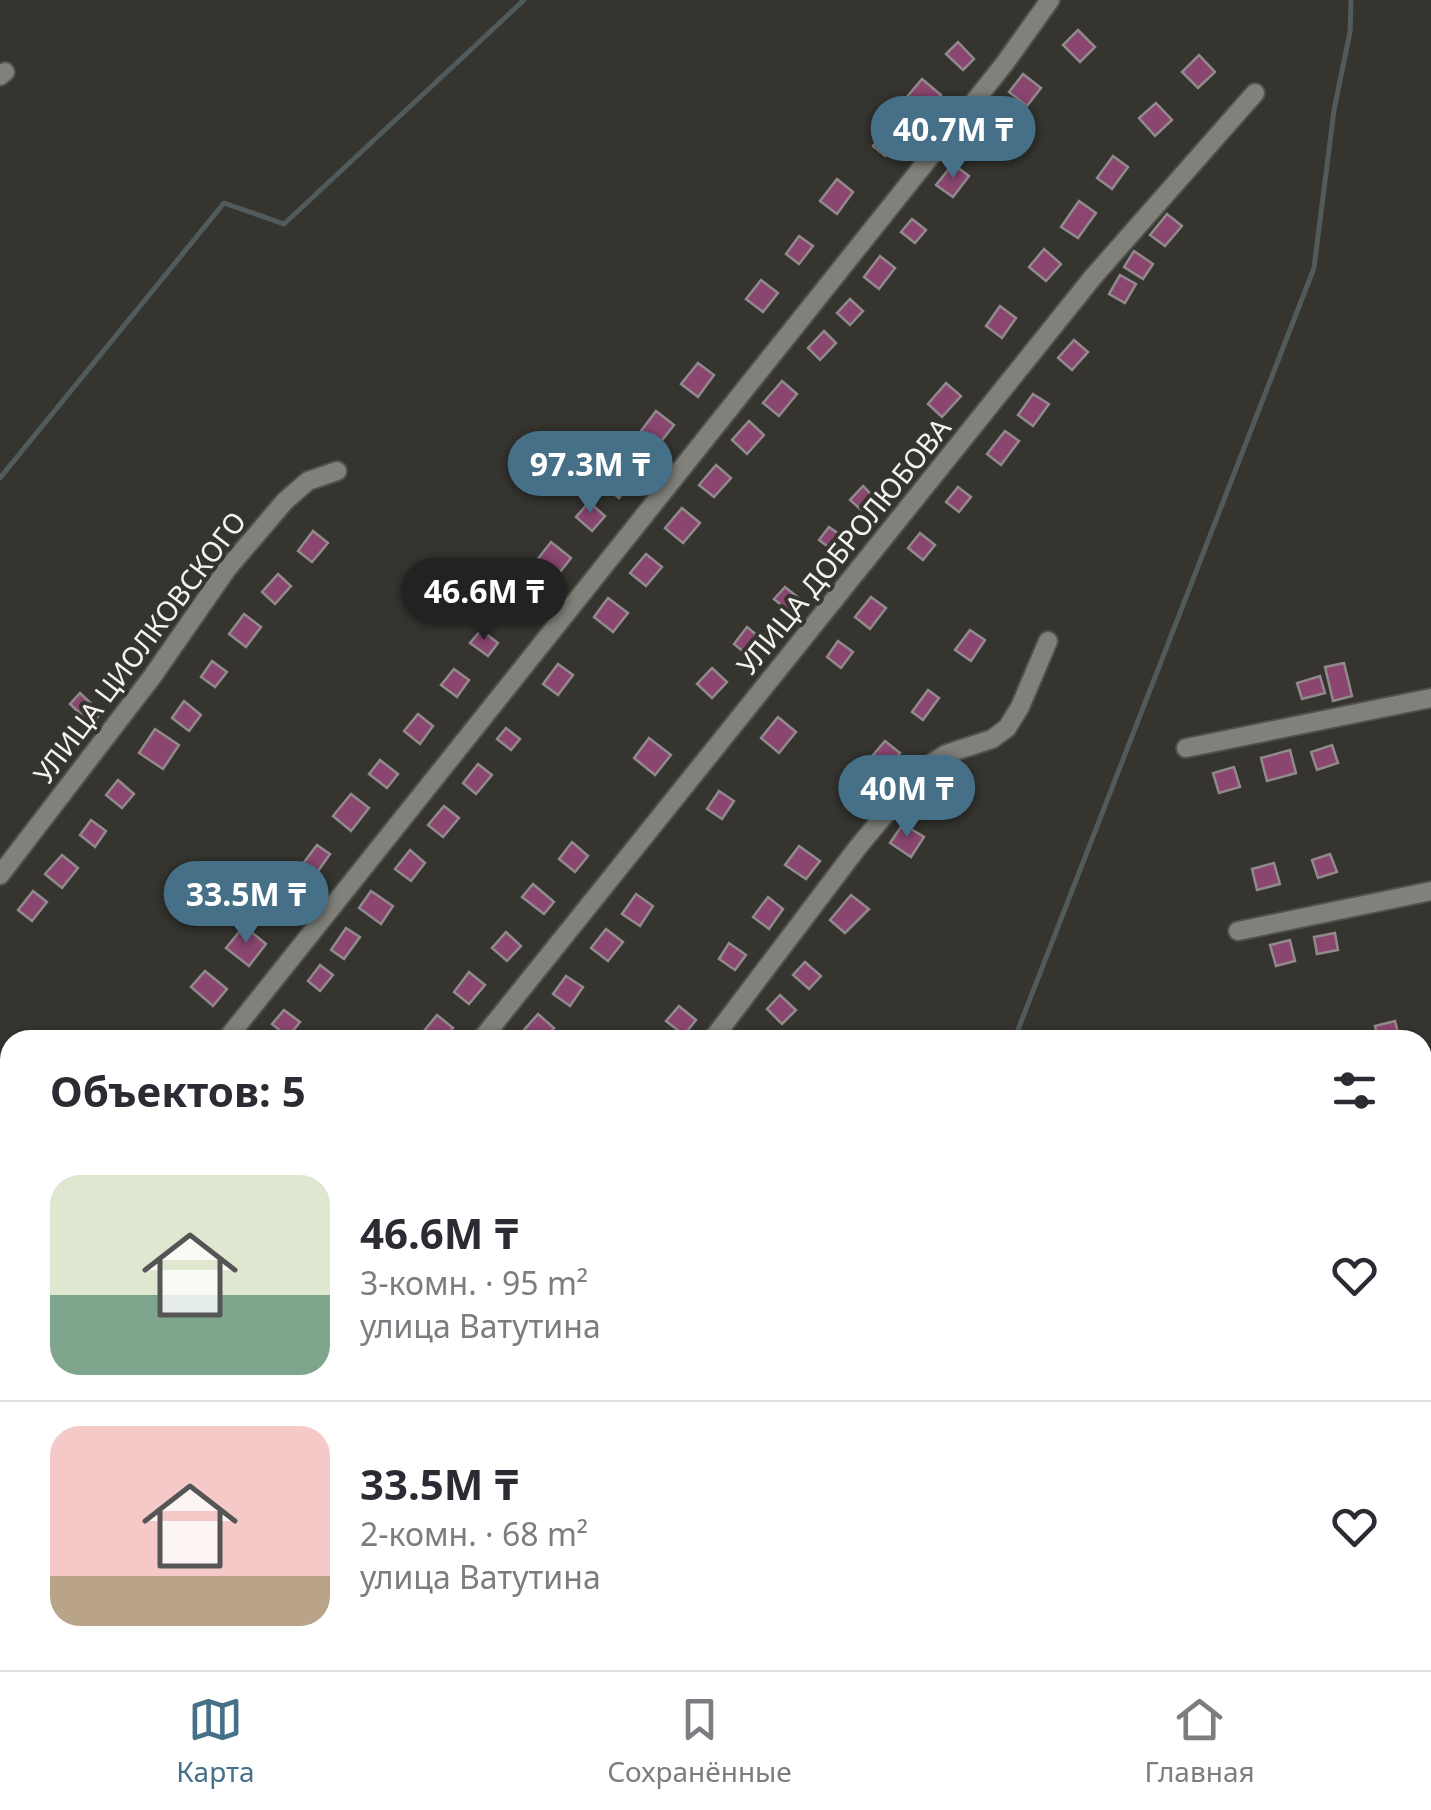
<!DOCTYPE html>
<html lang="ru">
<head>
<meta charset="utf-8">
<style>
  :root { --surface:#fff; --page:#f7f7f7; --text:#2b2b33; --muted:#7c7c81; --line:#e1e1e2; --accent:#457087 }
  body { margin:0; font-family:"Noto Sans",sans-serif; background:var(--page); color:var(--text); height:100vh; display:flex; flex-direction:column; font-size:38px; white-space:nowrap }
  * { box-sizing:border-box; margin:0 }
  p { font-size:32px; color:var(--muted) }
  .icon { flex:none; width:55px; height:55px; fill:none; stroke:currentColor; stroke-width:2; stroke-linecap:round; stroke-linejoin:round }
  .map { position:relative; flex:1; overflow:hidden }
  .side { position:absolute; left:0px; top:1030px; width:1432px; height:640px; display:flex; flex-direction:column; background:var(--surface); border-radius:30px 30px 0 0; box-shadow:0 2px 8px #0004 }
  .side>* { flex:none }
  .price { position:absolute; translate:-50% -85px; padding:0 22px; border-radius:35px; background:var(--accent); color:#fff; font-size:32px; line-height:65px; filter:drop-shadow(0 2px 5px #0008) }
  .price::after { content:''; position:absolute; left:50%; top:60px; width:30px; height:22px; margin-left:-15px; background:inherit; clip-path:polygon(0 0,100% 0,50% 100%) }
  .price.current { background:#222; color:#fff }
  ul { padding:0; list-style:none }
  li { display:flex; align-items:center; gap:30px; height:250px; padding:0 50px }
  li+li { border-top:2px solid var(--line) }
  li span { display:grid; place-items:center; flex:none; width:280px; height:200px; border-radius:30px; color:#555 }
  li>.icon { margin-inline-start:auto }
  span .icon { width:120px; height:120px; fill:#fffc; stroke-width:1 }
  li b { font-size:42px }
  h2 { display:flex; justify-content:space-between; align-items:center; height:120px; padding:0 50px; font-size:42px }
  .tab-bar { display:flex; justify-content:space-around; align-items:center; height:140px; border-top:2px solid var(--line); background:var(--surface); font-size:28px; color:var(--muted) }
  .tab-bar a { display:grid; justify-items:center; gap:5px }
  .tab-bar .current { color:var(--accent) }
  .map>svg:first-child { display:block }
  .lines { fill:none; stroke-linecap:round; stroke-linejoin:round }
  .stream { stroke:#515b5b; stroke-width:5 }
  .building { fill:#8b466f; stroke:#908a8d; stroke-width:2.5 }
  .minor-casing { stroke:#51504b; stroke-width:22 }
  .minor { stroke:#81807a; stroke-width:18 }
  .labels { text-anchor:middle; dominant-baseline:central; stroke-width:8; stroke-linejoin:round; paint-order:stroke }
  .street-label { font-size:28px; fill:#f4f3f0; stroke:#35342f }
</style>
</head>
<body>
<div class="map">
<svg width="1431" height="1670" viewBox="0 0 1431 1670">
  <rect width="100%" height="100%" fill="#35342f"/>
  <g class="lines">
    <g class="stream">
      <path d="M0 478 224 203 284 224 524 0"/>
      <path d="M1014 1040 1314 268 1334 110 1350 32 1351 0"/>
      <path d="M893 1670 898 1660"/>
    </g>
  </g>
  <g class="building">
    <path d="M1078 30 1095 47 1080 62 1063 45Z"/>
    <path d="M958 42 974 59 963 70 946 54Z"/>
    <path d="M1199 55 1215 72 1198 88 1182 72Z"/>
    <path d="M1023 74 1041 88 1027 106 1009 92Z"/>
    <path d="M922 79 941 95 925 114 906 98Z"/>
    <path d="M1156 103 1172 120 1155 136 1139 118Z"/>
    <path d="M889 125 901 134 885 156 873 146Z"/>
    <path d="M981 127 996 140 980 159 965 147Z"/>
    <path d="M1113 156 1128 167 1112 189 1097 178Z"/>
    <path d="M953 164 969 176 953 197 936 185Z"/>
    <path d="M837 179 853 192 837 214 820 201Z"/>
    <path d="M1079 201 1096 213 1078 238 1061 227Z"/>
    <path d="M1167 214 1182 226 1165 246 1150 235Z"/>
    <path d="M912 219 926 230 915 243 901 232Z"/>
    <path d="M799 236 813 246 799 264 786 254Z"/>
    <path d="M1044 249 1061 264 1046 281 1029 267Z"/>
    <path d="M1134 251 1153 264 1143 279 1124 267Z"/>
    <path d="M880 256 895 268 879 289 864 277Z"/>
    <path d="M1120 275 1136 284 1125 303 1109 294Z"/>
    <path d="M761 280 778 293 763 312 746 299Z"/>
    <path d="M850 299 863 311 850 325 837 313Z"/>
    <path d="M1000 306 1016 318 1002 338 986 326Z"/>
    <path d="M824 331 836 343 820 360 808 348Z"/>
    <path d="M1074 340 1088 352 1072 370 1058 358Z"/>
    <path d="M698 363 714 375 698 397 681 384Z"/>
    <path d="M782 381 797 394 779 416 763 403Z"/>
    <path d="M946 383 961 396 942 417 928 404Z"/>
    <path d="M1033 394 1049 404 1033 426 1018 415Z"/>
    <path d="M656 411 674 425 659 444 641 431Z"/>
    <path d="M749 421 764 435 747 454 732 440Z"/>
    <path d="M1005 431 1019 441 1001 465 987 454Z"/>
    <path d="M617 464 635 477 619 498 601 484Z"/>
    <path d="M716 465 731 478 714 497 699 485Z"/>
    <path d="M863 486 879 502 867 515 850 500Z"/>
    <path d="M958 487 971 497 959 512 946 502Z"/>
    <path d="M589 502 605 516 592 531 576 517Z"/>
    <path d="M682 508 700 523 683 543 665 528Z"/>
    <path d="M829 527 845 538 835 552 819 540Z"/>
    <path d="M313 531 328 543 312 562 298 551Z"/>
    <path d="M920 533 935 545 923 560 908 548Z"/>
    <path d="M551 542 571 558 553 581 533 565Z"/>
    <path d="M646 554 662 567 646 586 630 573Z"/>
    <path d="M278 574 291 586 275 604 262 592Z"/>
    <path d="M785 587 800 599 790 612 774 599Z"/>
    <path d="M871 597 886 608 870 629 855 617Z"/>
    <path d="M608 598 628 613 613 632 594 617Z"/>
    <path d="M244 614 261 627 246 647 229 634Z"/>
    <path d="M747 627 764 641 750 657 734 644Z"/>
    <path d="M481 630 498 643 488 656 470 643Z"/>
    <path d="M970 630 985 640 971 661 955 650Z"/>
    <path d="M838 641 853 652 841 668 827 657Z"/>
    <path d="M212 661 227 672 215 687 201 677Z"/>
    <path d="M1344 663 1352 696 1333 701 1325 667Z"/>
    <path d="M558 664 573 675 558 695 543 684Z"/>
    <path d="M712 668 727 682 712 698 697 684Z"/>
    <path d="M454 669 469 680 457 697 441 685Z"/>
    <path d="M1320 676 1325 693 1302 699 1297 683Z"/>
    <path d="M928 690 939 698 923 720 912 712Z"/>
    <path d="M80 693 101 713 91 724 70 704Z"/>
    <path d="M184 701 201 715 189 731 172 718Z"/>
    <path d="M418 714 433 726 420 744 404 731Z"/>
    <path d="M778 717 796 732 779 753 761 738Z"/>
    <path d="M506 728 520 739 511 750 497 739Z"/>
    <path d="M155 729 179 745 163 769 139 753Z"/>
    <path d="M649 738 671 755 655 775 634 758Z"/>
    <path d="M885 741 900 753 889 768 873 755Z"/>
    <path d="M1332 745 1338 763 1317 770 1311 752Z"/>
    <path d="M1290 750 1296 773 1267 781 1261 758Z"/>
    <path d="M380 760 398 774 387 788 369 774Z"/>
    <path d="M478 764 492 775 476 794 463 783Z"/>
    <path d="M1234 767 1240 787 1219 793 1213 773Z"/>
    <path d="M118 780 134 794 122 808 106 795Z"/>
    <path d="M855 781 871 794 858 810 842 797Z"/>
    <path d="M719 791 734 801 722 819 707 809Z"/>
    <path d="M351 794 369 808 351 831 333 816Z"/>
    <path d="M444 806 459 818 443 837 428 825Z"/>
    <path d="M91 820 106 831 95 847 80 835Z"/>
    <path d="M903 824 924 837 911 857 890 843Z"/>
    <path d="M572 842 588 856 575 872 559 859Z"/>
    <path d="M317 845 330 854 316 874 302 865Z"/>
    <path d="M799 846 820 861 806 879 785 865Z"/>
    <path d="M410 850 425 863 411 881 395 869Z"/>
    <path d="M1330 854 1337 872 1318 878 1312 860Z"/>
    <path d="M62 855 78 868 62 888 45 874Z"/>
    <path d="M1274 863 1280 884 1257 890 1252 869Z"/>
    <path d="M533 884 554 902 544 914 522 897Z"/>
    <path d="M273 885 294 900 282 917 261 902Z"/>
    <path d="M33 891 47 902 32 921 18 910Z"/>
    <path d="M371 891 393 906 381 924 359 908Z"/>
    <path d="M636 894 653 906 640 926 622 914Z"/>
    <path d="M851 895 869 909 845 933 830 920Z"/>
    <path d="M768 897 783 909 769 929 753 917Z"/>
    <path d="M244 926 266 944 249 966 226 948Z"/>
    <path d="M346 928 360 937 344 959 331 950Z"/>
    <path d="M606 929 623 942 608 961 591 948Z"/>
    <path d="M506 932 521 946 507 961 492 948Z"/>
    <path d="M1335 933 1338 950 1317 954 1314 937Z"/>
    <path d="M1290 940 1295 961 1276 966 1270 945Z"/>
    <path d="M729 943 746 955 735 970 719 959Z"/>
    <path d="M805 962 821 976 809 989 793 975Z"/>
    <path d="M320 965 333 975 320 991 308 981Z"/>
    <path d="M205 971 227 989 213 1006 191 987Z"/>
    <path d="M469 972 485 985 469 1004 454 992Z"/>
    <path d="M566 976 583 987 570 1006 553 994Z"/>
    <path d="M780 995 796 1010 782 1024 767 1009Z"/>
    <path d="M679 1006 696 1020 684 1035 666 1021Z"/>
    <path d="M284 1010 300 1022 288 1037 272 1024Z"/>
    <path d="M538 1014 554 1028 543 1040H535L524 1030Z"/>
    <path d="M437 1015 453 1028 443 1040H433L423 1032Z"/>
    <path d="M1395 1021 1400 1040H1378L1375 1026Z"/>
  </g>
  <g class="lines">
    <g class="minor-casing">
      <g id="minor">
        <path d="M0 76 5 72"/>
        <path d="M1186 748 1431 698"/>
        <path d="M0 875 152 677 227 569 285 501 308 481 337 471"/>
        <path d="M1238 931 1431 891"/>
        <path d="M226 1040 1005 63 1050 0"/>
        <path d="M481 1040 1093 277 1255 93"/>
        <path d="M712 1040 858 847 923 769 946 754 992 739 1007 728 1020 707 1048 641"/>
        <path d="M1422 1073 1431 1071"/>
        <path d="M1422 1257 1431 1256"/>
        <path d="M0 1321 10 1308"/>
        <path d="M1422 1502 1431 1500"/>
        <path d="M0 1656 10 1643"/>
        <path d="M251 1670 258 1660"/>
        <path d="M507 1670 514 1660"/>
      </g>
    </g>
    <use href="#minor" class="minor"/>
  </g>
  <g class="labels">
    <g class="street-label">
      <text transform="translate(843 546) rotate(-51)">УЛИЦА ДОБРОЛЮБОВА</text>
      <text transform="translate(139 647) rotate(-53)">УЛИЦА ЦИОЛКОВСКОГО</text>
    </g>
  </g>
</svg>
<b class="price" style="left:953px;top:181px">40.7M ₸</b>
<b class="price" style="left:590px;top:516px">97.3M ₸</b>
<b class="price current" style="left:484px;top:643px">46.6M ₸</b>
<b class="price" style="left:907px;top:840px">40M ₸</b>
<b class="price" style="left:246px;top:946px">33.5M ₸</b>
<section class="side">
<h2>Объектов: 5<svg class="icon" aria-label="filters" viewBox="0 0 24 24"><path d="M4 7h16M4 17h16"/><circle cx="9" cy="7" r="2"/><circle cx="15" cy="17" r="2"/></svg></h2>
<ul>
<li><span style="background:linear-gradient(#dfe7d0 60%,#7fa58c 0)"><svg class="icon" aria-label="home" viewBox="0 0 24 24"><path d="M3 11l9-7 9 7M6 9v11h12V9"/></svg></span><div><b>46.6M ₸</b><p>3-комн. · 95 m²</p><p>улица Ватутина</p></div><svg class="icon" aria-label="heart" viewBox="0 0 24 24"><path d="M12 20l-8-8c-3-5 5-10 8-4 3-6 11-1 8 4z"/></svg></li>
<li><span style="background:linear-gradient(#f6c9c9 75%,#b9a48a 0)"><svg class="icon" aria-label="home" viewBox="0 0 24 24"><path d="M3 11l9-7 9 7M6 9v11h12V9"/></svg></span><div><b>33.5M ₸</b><p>2-комн. · 68 m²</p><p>улица Ватутина</p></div><svg class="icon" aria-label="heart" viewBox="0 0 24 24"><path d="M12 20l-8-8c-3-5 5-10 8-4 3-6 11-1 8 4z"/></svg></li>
</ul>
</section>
</div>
<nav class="tab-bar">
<a class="current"><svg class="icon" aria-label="map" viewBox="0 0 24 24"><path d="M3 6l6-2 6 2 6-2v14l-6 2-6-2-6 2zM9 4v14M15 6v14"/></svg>Карта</a>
<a><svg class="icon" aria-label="saved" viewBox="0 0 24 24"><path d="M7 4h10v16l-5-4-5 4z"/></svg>Сохранённые</a>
<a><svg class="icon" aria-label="home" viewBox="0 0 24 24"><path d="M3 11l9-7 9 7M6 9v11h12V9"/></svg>Главная</a>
</nav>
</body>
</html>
